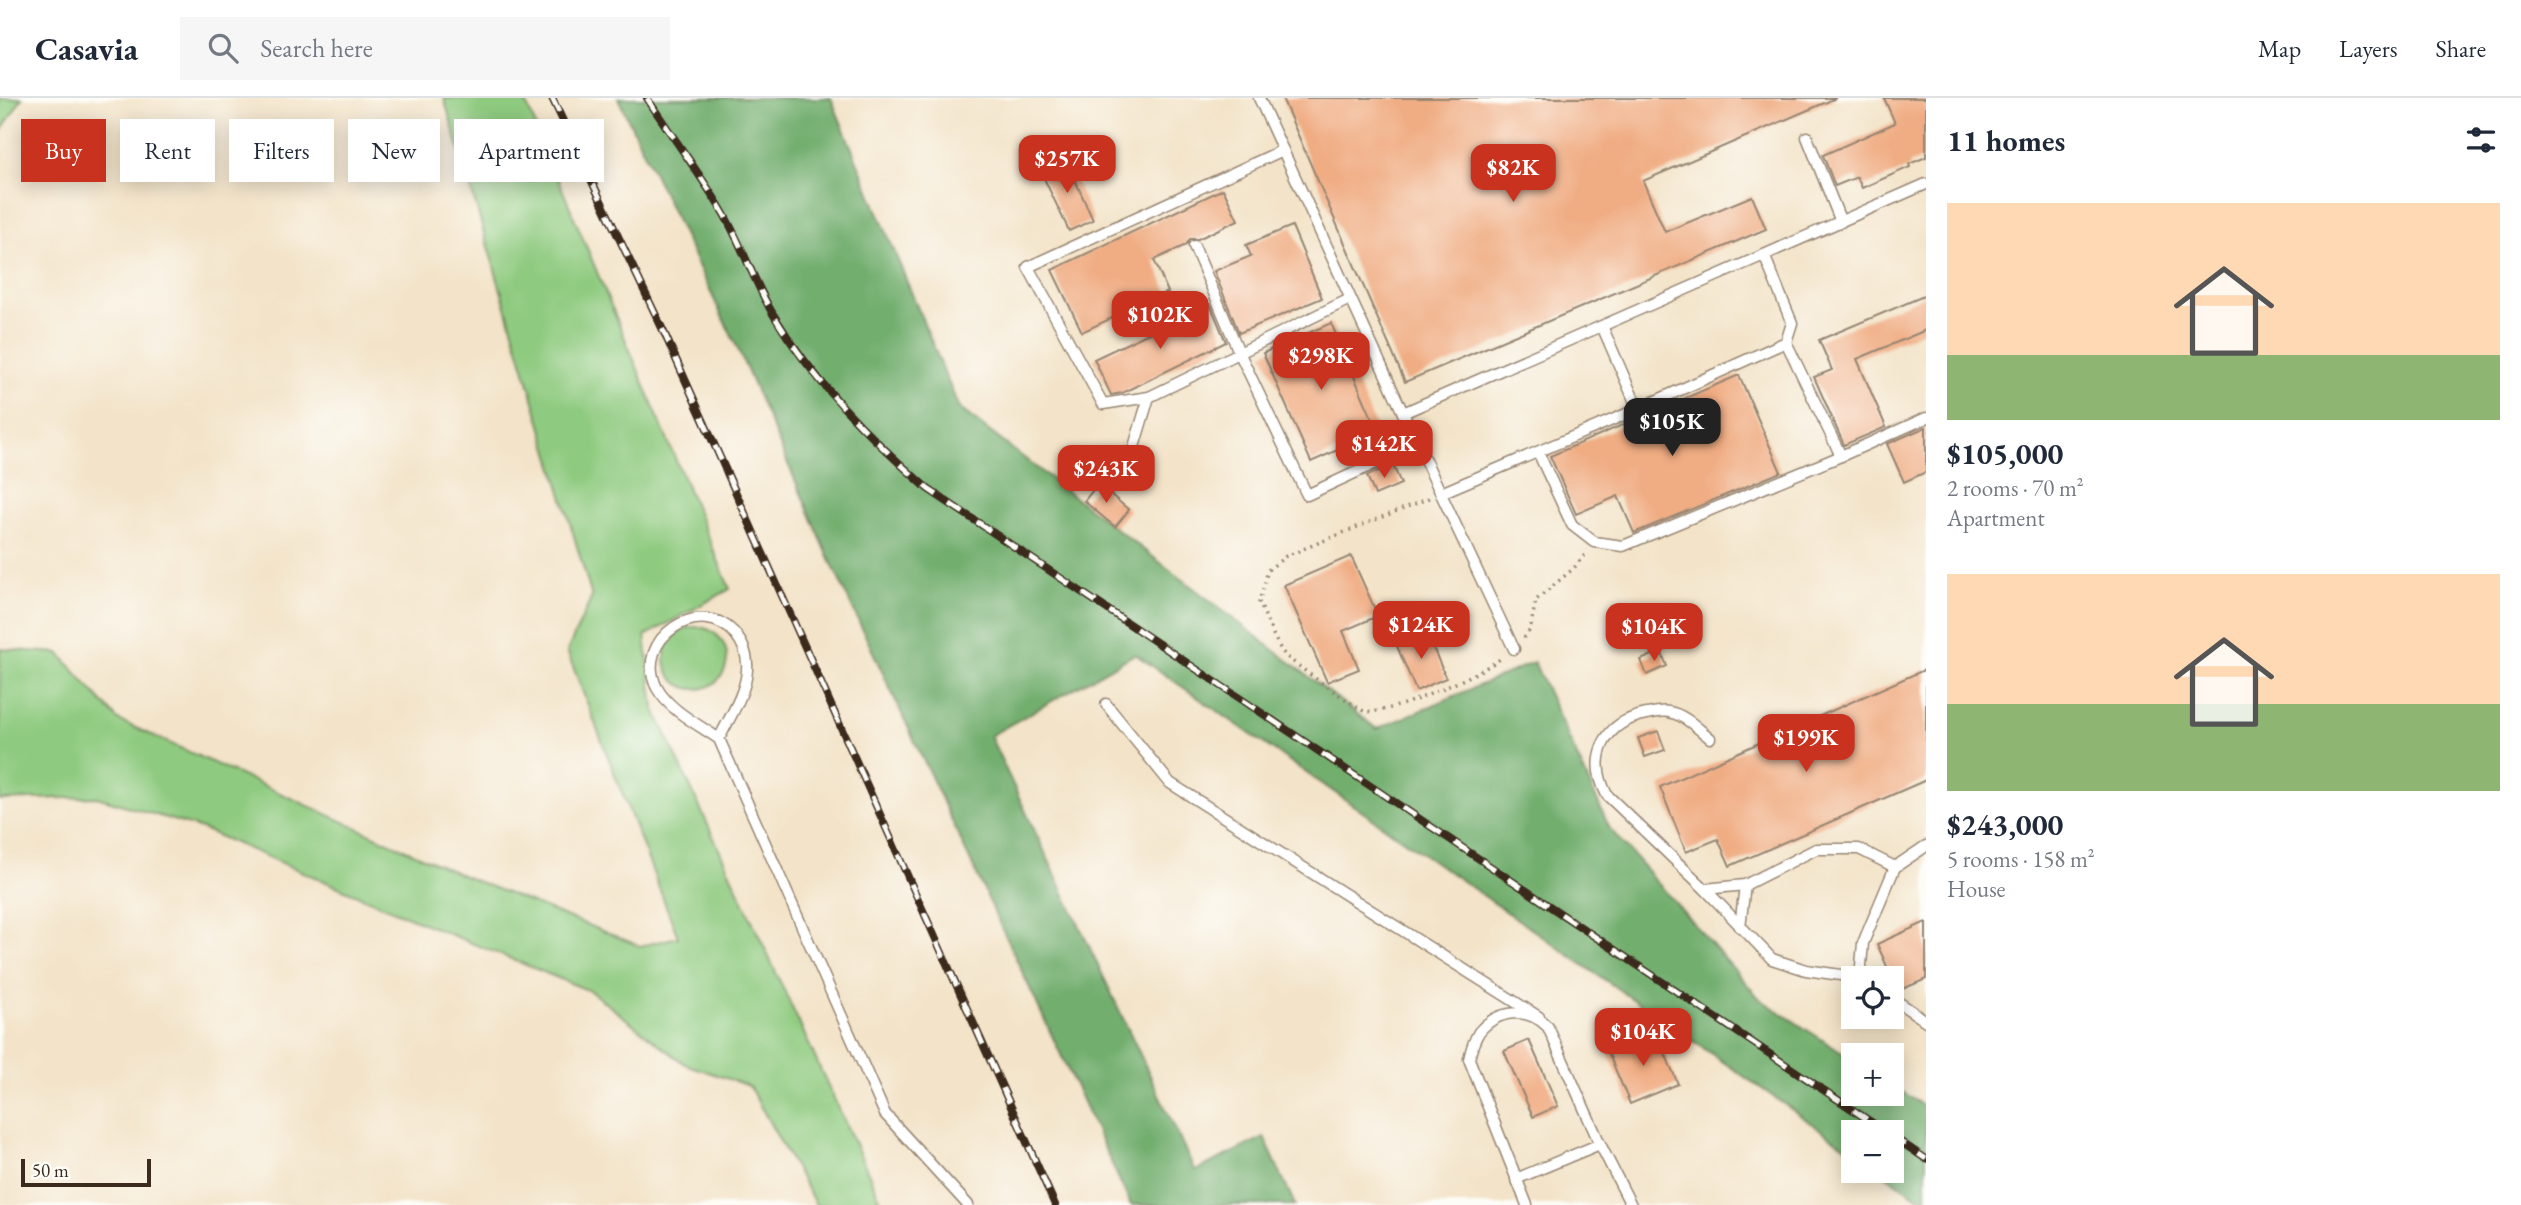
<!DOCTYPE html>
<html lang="en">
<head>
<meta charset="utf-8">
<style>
  :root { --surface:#fff; --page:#f6f6f7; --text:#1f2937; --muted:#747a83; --line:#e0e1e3; --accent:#c8321e }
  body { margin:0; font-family:"EB Garamond",serif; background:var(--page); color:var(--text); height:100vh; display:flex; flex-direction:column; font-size:26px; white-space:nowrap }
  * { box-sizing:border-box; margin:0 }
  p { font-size:23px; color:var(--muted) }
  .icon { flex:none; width:38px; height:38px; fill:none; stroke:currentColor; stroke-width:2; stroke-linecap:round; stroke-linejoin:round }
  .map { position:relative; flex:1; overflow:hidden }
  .drawer { display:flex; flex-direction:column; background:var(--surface); width:595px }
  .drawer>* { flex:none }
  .banner { position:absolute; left:21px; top:21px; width:665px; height:63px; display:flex; gap:14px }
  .buttons { position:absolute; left:1841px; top:868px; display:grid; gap:14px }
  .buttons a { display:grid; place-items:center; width:63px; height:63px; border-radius:0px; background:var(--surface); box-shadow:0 4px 18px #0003; font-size:35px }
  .scale { position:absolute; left:21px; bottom:18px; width:130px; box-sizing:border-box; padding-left:7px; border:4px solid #3b2a1e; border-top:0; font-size:19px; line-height:24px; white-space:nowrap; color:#3b2a1e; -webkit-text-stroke:5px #fdfcf7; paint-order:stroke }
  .price { position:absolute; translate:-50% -60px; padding:0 16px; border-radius:14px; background:var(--accent); color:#fff; font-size:23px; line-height:46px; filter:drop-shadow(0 2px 4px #0008) }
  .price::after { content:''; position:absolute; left:50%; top:42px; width:21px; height:16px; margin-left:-10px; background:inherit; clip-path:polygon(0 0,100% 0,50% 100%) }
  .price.active { background:#222; color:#fff }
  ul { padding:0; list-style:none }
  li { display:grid; align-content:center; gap:14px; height:371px; padding:0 21px }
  li span { display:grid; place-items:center; height:217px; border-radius:0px; color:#555 }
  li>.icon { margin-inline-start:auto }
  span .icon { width:126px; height:126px; fill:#fffc; stroke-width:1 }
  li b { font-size:30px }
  h2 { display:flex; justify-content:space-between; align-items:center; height:84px; padding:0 21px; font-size:30px }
  .pill { padding:0 24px; border-radius:0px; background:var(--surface); box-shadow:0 4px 18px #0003; font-size:24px; line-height:63px }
  .pill.active { background:var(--accent); color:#fff }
  header { display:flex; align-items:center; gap:42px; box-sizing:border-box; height:98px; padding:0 35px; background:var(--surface); border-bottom:2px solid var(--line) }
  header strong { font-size:33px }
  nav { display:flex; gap:38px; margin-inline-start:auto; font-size:24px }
  .search { width:490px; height:63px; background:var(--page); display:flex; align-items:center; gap:18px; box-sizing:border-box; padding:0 24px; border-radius:0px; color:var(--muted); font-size:26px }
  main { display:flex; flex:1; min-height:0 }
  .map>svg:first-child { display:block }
  .green { fill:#8eca7f; stroke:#647a4e; stroke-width:2 }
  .forest { fill:#72ae6e; stroke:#566c46; stroke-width:2 }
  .building { fill:#f0ac82 }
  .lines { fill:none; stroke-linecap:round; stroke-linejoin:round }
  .service-casing { stroke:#978673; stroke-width:13 }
  .path { stroke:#978673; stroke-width:3.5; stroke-dasharray:2 5; stroke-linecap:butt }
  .service { stroke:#fff; stroke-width:10 }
  .rail-casing { stroke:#3b2a1e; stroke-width:8 }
  .rail { stroke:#fdfcf7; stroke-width:5; stroke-dasharray:16; stroke-linecap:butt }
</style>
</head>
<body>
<header>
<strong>Casavia</strong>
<div class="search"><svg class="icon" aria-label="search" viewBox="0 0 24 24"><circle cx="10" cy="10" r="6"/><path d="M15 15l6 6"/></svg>Search here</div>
<nav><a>Map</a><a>Layers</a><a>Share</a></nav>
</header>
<main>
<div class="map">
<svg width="1926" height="1107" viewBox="0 0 1926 1107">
  <rect width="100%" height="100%" fill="#fdfcf7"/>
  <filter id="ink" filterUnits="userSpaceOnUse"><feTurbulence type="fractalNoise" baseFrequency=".0143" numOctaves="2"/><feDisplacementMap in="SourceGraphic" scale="14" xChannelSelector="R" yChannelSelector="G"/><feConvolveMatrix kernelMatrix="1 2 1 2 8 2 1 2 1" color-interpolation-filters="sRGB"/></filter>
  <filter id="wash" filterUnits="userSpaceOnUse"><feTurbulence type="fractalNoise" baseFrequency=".00686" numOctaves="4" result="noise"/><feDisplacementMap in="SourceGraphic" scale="28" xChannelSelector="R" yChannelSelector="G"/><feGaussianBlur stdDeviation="1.57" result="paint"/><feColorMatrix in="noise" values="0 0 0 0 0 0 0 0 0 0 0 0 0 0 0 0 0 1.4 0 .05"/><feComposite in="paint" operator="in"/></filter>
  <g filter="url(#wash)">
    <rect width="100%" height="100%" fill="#f3e3c8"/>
    <g class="green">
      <path d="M0 0H22L0 35Z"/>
      <path d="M444 0H524L730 491 645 538 654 610 883 1107H816L749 988 685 966 590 893 437 831 202 731 97 699 0 702V551L59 555 118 622 464 778 640 848 678 839 567 553 592 499Z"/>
      <circle cx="696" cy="560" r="31"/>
    </g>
    <path class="forest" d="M618 0H831L959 310 1377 631 1534 564 1610 731 1760 901 1853 962V996H1892V987L1926 1010V1105L1880 1073H1892V1034H1853V1054L1135 556 990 638 1195 1073 1264 1039 1295 1107H1131L831 464 736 247Z"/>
    <g id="blocks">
      <g class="building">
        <path d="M1282 0H1836L1643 83 1665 134 1752 98 1766 131 1405 284Z"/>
        <path d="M1884 0H1926V59L1909 66 1910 69 1862 90 1857 79 1835 88 1823 57 1895 25Z"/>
        <path d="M1066 62 1093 122 1069 133 1041 74Z"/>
        <path d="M1223 91 1238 122 1198 141H1190L1186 147 1154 162 1168 194 1082 234 1052 172Z"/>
        <path d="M1292 128 1322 200 1239 235 1214 173 1251 158 1246 147Z"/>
        <path d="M1926 197V232L1857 261 1886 329 1844 347 1814 279 1832 272 1819 242Z"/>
        <path d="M1210 206 1226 244 1122 295 1111 297 1094 261Z"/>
        <path d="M1331 225 1378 334 1311 364 1263 255Z"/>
        <path d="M1739 277 1781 374 1634 435 1618 398 1576 416 1550 358Z"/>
        <path d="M1926 329V374L1904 384 1887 346Z"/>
        <path d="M1393 367 1401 386 1375 397 1367 378Z"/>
        <path d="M1098 386 1129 412 1115 429 1084 403Z"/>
        <path d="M1351 458 1378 518 1343 533 1359 571 1327 584 1284 487Z"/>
        <path d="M1426 533 1446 580 1416 593 1396 546Z"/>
        <path d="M1661 553 1667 568 1647 577 1641 562Z"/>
        <path d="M1926 571V682L1730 768 1718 741 1686 754 1660 689Z"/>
        <path d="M1658 633 1665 652 1645 659 1638 640Z"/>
        <path d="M1926 824V881L1898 893 1877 846Z"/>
        <path d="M1656 934 1678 986 1630 1006 1608 954Z"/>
        <path d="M1529 942 1558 1008 1533 1019 1504 953Z"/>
      </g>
    </g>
  </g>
  <g filter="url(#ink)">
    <use href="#blocks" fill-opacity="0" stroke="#978673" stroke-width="2"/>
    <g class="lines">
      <g class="service-casing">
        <g id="service">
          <path d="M1259 0 1403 315 1926 86"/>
          <path d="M1807 39 1841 124"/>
          <path d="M1283 52 1028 169 1103 306 1149 299 1350 201"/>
          <path d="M1194 148 1239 254 1307 397 1417 346"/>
          <path d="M1786 244 1841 358 1926 320"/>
          <path d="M1638 311 1786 244 1792 225 1764 157"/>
          <path d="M1403 315 1514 551"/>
          <path d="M1538 354 1572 427 1594 444 1623 448 1841 358"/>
          <path d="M1124 382 1149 299"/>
          <path d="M1441 395 1638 311 1602 228"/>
          <path d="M1106 606 1170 685 1539 919"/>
          <path d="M1710 640C1697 630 1685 617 1669 614 1662 612 1654 615 1647 616 1604 624 1587 659 1607 697L1705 791 1745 787 1816 751H1859L1895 769 1926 748"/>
          <path d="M719 641C729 620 746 595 747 572 748 559 744 547 736 537 701 495 632 541 657 590 669 612 699 627 719 641L885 1016 968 1107"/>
          <path d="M1705 791 1772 861 1806 872 1861 880"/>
          <path d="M1740 829 1745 787"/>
          <path d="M1860 879 1863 845 1895 769"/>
          <path d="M1892 900 1926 923"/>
          <path d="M1516 1081 1600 1046"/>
          <path d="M1527 1107 1469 961C1471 952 1474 942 1479 934 1497 912 1528 908 1548 929L1600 1046 1631 1107"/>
        </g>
      </g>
      <g class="path">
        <path d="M1429 400 1286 458 1268 472 1259 504C1265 517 1276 547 1285 557 1290 563 1358 611 1364 613 1388 619 1482 575 1503 559"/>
        <path d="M1524 540 1530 532 1536 502 1574 470 1587 454"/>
      </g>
      <use href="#service" class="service"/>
      <g class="rail-casing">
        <g id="rail">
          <path d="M552 0 662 230 1055 1107"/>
          <path d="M647 0C671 37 698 73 721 111 741 144 753 182 773 216 813 283 869 339 928 391L1886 1034"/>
          <path d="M1892 1038 1926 1061"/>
        </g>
      </g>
      <use href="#rail" class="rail"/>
    </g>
  </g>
</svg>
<div class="buttons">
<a><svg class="icon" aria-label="locate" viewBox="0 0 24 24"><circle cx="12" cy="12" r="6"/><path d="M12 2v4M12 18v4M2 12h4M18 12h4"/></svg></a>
<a>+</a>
<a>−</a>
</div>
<div class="scale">50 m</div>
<b class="price" style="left:1067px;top:97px">$257K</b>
<b class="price" style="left:1513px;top:106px">$82K</b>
<b class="price" style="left:1160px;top:253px">$102K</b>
<b class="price" style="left:1321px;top:294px">$298K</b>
<b class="price active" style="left:1672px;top:360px">$105K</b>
<b class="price" style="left:1384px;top:382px">$142K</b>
<b class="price" style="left:1106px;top:407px">$243K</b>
<b class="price" style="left:1421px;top:563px">$124K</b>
<b class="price" style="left:1654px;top:565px">$104K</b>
<b class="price" style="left:1806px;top:676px">$199K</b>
<b class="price" style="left:1643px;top:970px">$104K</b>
<div class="banner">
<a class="pill active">Buy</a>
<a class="pill">Rent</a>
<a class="pill">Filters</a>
<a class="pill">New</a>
<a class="pill">Apartment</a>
</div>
</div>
<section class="drawer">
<h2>11 homes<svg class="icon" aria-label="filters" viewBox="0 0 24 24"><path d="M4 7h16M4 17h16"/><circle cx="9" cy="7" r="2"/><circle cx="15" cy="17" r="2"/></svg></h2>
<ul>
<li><span style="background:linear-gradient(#ffd9b3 70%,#8fb573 0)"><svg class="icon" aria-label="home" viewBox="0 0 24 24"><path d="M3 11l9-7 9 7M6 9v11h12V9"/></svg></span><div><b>$105,000</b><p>2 rooms · 70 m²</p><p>Apartment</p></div></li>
<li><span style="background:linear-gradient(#ffd9b3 60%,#8fb573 0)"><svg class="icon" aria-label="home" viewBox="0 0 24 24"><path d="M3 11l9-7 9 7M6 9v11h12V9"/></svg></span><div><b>$243,000</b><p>5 rooms · 158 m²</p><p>House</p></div></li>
</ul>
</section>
</main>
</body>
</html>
